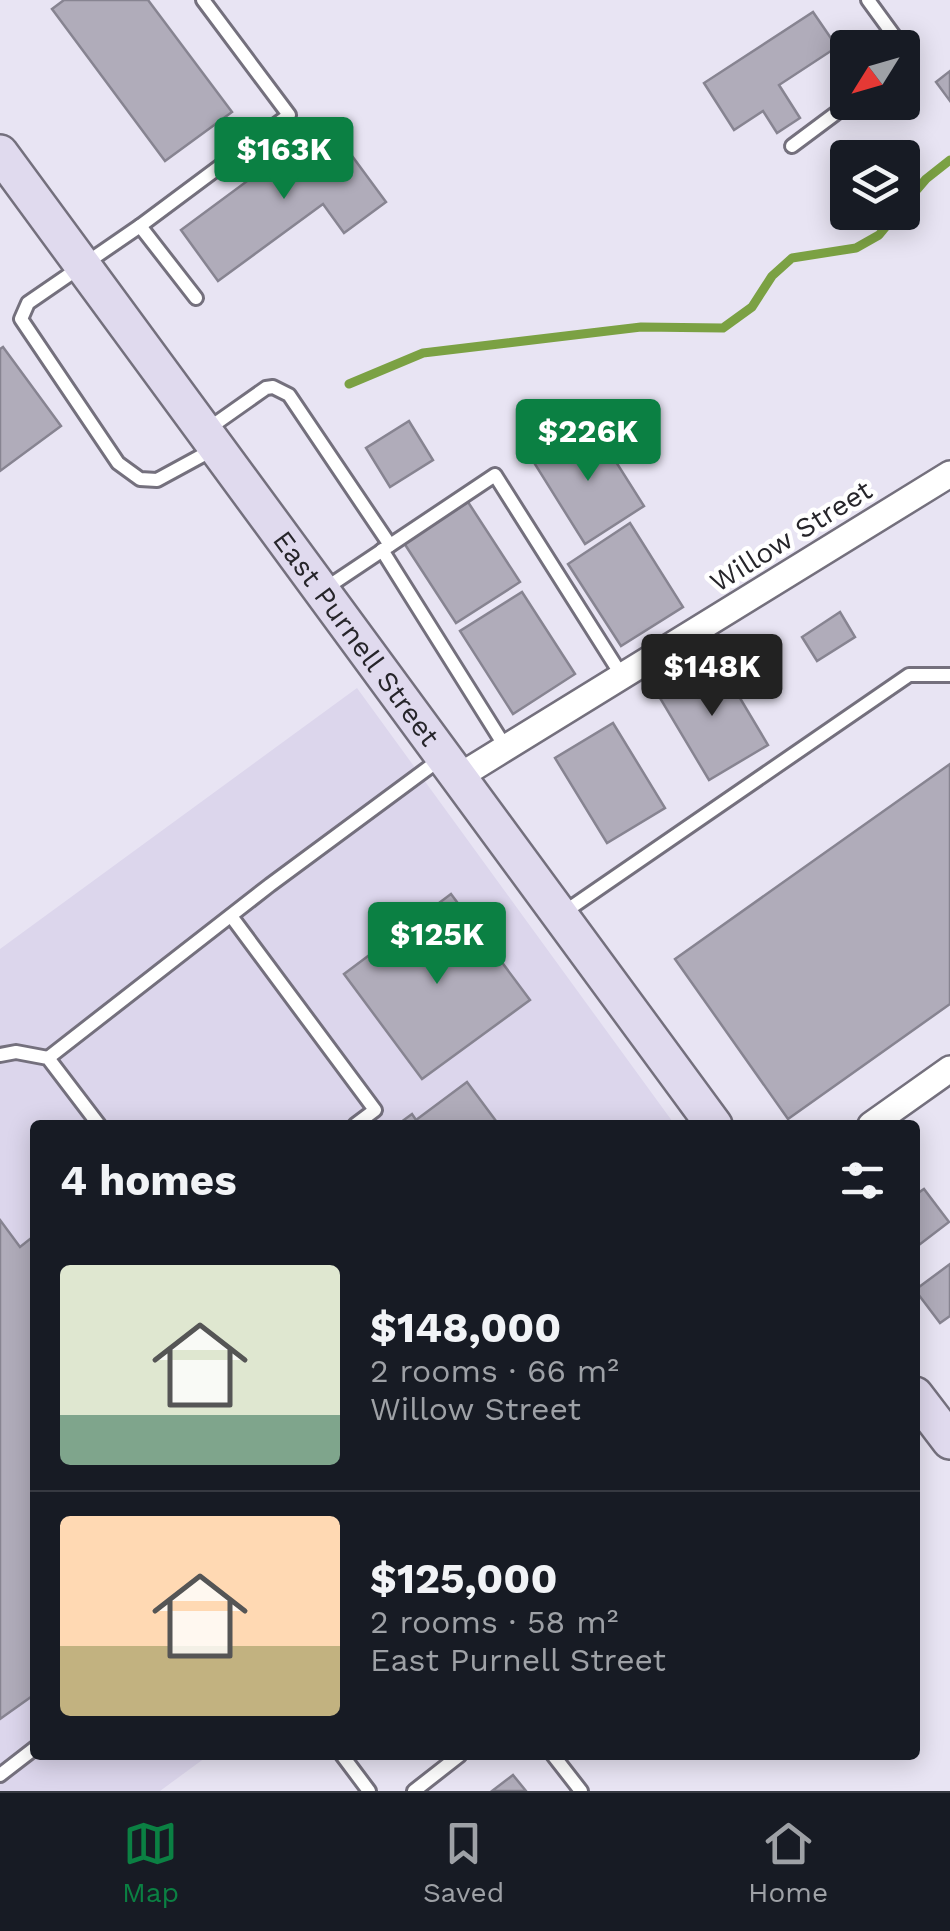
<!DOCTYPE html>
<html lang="en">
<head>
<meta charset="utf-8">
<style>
  :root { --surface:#171b24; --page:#20242c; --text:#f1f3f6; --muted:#9ea1a6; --line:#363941; --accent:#0b8043 }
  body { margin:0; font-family:"Work Sans",sans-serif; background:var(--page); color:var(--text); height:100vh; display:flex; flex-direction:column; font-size:38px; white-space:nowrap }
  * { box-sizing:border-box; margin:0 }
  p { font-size:32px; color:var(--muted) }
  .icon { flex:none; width:55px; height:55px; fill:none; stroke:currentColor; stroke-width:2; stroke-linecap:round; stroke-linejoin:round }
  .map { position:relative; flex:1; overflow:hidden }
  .sheet { position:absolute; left:30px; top:1120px; width:890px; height:640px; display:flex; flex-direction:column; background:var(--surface); border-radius:10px; box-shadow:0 5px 25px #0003 }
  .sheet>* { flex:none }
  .needle { width:65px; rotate:233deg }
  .fabs { position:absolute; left:830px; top:30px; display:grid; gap:20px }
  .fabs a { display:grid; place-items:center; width:90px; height:90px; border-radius:10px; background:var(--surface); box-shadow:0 5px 25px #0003; font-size:50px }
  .price { position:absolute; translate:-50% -85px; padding:0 22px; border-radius:10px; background:var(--accent); color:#fff; font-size:32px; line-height:65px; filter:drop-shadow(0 2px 5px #0008) }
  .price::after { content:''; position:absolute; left:50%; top:60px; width:30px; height:22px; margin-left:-15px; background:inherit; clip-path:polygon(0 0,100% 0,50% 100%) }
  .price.current { background:#222; color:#fff }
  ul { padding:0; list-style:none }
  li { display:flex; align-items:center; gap:30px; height:250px; padding:0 30px }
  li+li { border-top:2px solid var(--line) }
  li span { display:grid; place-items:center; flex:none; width:280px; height:200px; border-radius:10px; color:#555 }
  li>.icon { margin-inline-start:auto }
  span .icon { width:120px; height:120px; fill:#fffc; stroke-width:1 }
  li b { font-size:42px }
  h2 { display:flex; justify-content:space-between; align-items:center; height:120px; padding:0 30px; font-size:42px }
  .menu { display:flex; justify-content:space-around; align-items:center; height:140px; border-top:2px solid var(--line); background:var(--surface); font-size:28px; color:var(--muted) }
  .menu a { display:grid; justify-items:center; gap:5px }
  .menu .current { color:var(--accent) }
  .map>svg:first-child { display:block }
  .built { fill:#dcd6ec }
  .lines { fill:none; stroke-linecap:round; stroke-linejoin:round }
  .stream { stroke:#7ba143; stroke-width:9 }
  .building { fill:#b0acba; stroke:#878491; stroke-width:2.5 }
  .lane-casing { stroke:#74707d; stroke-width:18 }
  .street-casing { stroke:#74707d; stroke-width:30 }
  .secondary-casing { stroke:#74707d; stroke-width:40 }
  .lane { stroke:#fff; stroke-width:12 }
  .street { stroke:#fff; stroke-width:25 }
  .secondary { stroke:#e0daee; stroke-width:35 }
  .labels { text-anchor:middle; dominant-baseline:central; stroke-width:9; stroke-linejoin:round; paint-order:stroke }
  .street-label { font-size:28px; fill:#26252a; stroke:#fff }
</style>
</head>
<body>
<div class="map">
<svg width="950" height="1791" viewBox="0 0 950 1791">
  <rect width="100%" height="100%" fill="#e8e4f3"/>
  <path class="built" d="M357 688 675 1125H35V1755H209L160 1791H0V949Z"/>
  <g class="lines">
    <g class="stream">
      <path d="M902 207 926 179 950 160"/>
      <path d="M349 384 423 353 641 327 723 328 752 307 772 276 792 258 856 248 879 235 898 212"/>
    </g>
  </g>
  <g class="building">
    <path d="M64 0H148L232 112 165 161 52 9Z"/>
    <path d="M813 12 837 47 779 85 800 118 777 133 763 111 734 130 704 83Z"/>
    <path d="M950 71V101L936 82Z"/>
    <path d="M327 122 386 202 344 233 323 204 218 281 181 230Z"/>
    <path d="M3 347 61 426 0 471V349Z"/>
    <path d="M409 421 433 460 390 487 366 448Z"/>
    <path d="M592 424 644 506 585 544 533 461Z"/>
    <path d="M468 502 520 582 456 623 404 543Z"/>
    <path d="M630 523 683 607 621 646 568 564Z"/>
    <path d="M522 592 575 674 513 714 460 631Z"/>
    <path d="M840 612 855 637 817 661 802 637Z"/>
    <path d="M716 658 768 745 709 780 657 693Z"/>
    <path d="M613 723 665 808 607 843 555 758Z"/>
    <path d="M950 764V1004L788 1119 675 959Z"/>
    <path d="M451 894 530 1000 422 1079 344 974Z"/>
    <path d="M467 1082 499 1125H397L412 1114 416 1120Z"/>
    <path d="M924 1189 949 1222 915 1248V1195Z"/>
    <path d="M0 1220 20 1247 35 1235V1694L0 1719Z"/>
    <path d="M950 1264V1316L940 1323 915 1290Z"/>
    <path d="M513 1775 526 1791H492Z"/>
  </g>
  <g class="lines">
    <g class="lane-casing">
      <g id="lane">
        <path d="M868 0 911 59 902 65"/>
        <path d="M792 146 851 102"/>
        <path d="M140 226 289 115 203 0"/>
        <path d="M196 298 140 226 28 303 21 319 118 463 140 479 157 480 214 449"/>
        <path d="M205 431 266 388 273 387 289 395 390 545"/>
        <path d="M382 550 506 748"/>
        <path d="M323 590 495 475 622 676"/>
        <path d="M563 913 909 675H950"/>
        <path d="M231 916 375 1110 355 1125"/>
        <path d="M0 1055 16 1052 48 1058 99 1125"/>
        <path d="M48 1058 270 885 443 757"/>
        <path d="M342 1755 369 1791"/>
        <path d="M553 1755 581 1791"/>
        <path d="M0 1775 35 1748"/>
        <path d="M414 1791 460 1755"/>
      </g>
    </g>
    <g class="street-casing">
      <g id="street">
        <path d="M460 776 950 474"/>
        <path d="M871 1125 950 1069"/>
      </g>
    </g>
    <g class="secondary-casing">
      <g id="secondary">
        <path id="s1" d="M0 153C237 478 478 800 714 1125"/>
        <path d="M915 1395 950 1441"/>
      </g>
    </g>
    <use href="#lane" class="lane"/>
    <use href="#street" class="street"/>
    <use href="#secondary" class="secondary"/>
  </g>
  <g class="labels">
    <g class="street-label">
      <text transform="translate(791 536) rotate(-32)">Willow Street</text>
      <text stroke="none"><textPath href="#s1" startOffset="602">East Purnell Street</textPath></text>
    </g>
  </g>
</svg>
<div class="fabs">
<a><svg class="needle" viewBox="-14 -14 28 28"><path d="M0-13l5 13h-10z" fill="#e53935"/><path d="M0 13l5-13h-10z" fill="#9ea1a6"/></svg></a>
<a><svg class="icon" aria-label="layers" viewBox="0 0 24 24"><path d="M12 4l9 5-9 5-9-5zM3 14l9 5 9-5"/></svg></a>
</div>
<b class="price" style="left:284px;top:202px">$163K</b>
<b class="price" style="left:588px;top:484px">$226K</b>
<b class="price current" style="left:712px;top:719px">$148K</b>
<b class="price" style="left:437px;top:987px">$125K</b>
<section class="sheet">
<h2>4 homes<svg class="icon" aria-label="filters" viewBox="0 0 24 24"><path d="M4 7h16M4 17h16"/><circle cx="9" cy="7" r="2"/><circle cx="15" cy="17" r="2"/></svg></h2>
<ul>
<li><span style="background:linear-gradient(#dfe7d0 75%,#7fa58c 0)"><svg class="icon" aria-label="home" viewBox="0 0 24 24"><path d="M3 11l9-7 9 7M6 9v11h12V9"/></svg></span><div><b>$148,000</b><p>2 rooms · 66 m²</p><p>Willow Street</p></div></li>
<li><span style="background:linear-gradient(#ffd9b3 65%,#c2b280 0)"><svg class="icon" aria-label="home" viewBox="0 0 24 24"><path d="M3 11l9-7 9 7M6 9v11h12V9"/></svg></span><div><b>$125,000</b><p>2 rooms · 58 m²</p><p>East Purnell Street</p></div></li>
</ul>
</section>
</div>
<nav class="menu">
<a class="current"><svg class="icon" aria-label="map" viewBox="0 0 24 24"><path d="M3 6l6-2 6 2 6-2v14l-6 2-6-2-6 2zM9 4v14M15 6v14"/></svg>Map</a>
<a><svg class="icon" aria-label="saved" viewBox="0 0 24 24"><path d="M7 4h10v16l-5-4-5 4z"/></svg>Saved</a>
<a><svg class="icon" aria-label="home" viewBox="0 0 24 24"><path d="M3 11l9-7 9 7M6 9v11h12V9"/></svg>Home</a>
</nav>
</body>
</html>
